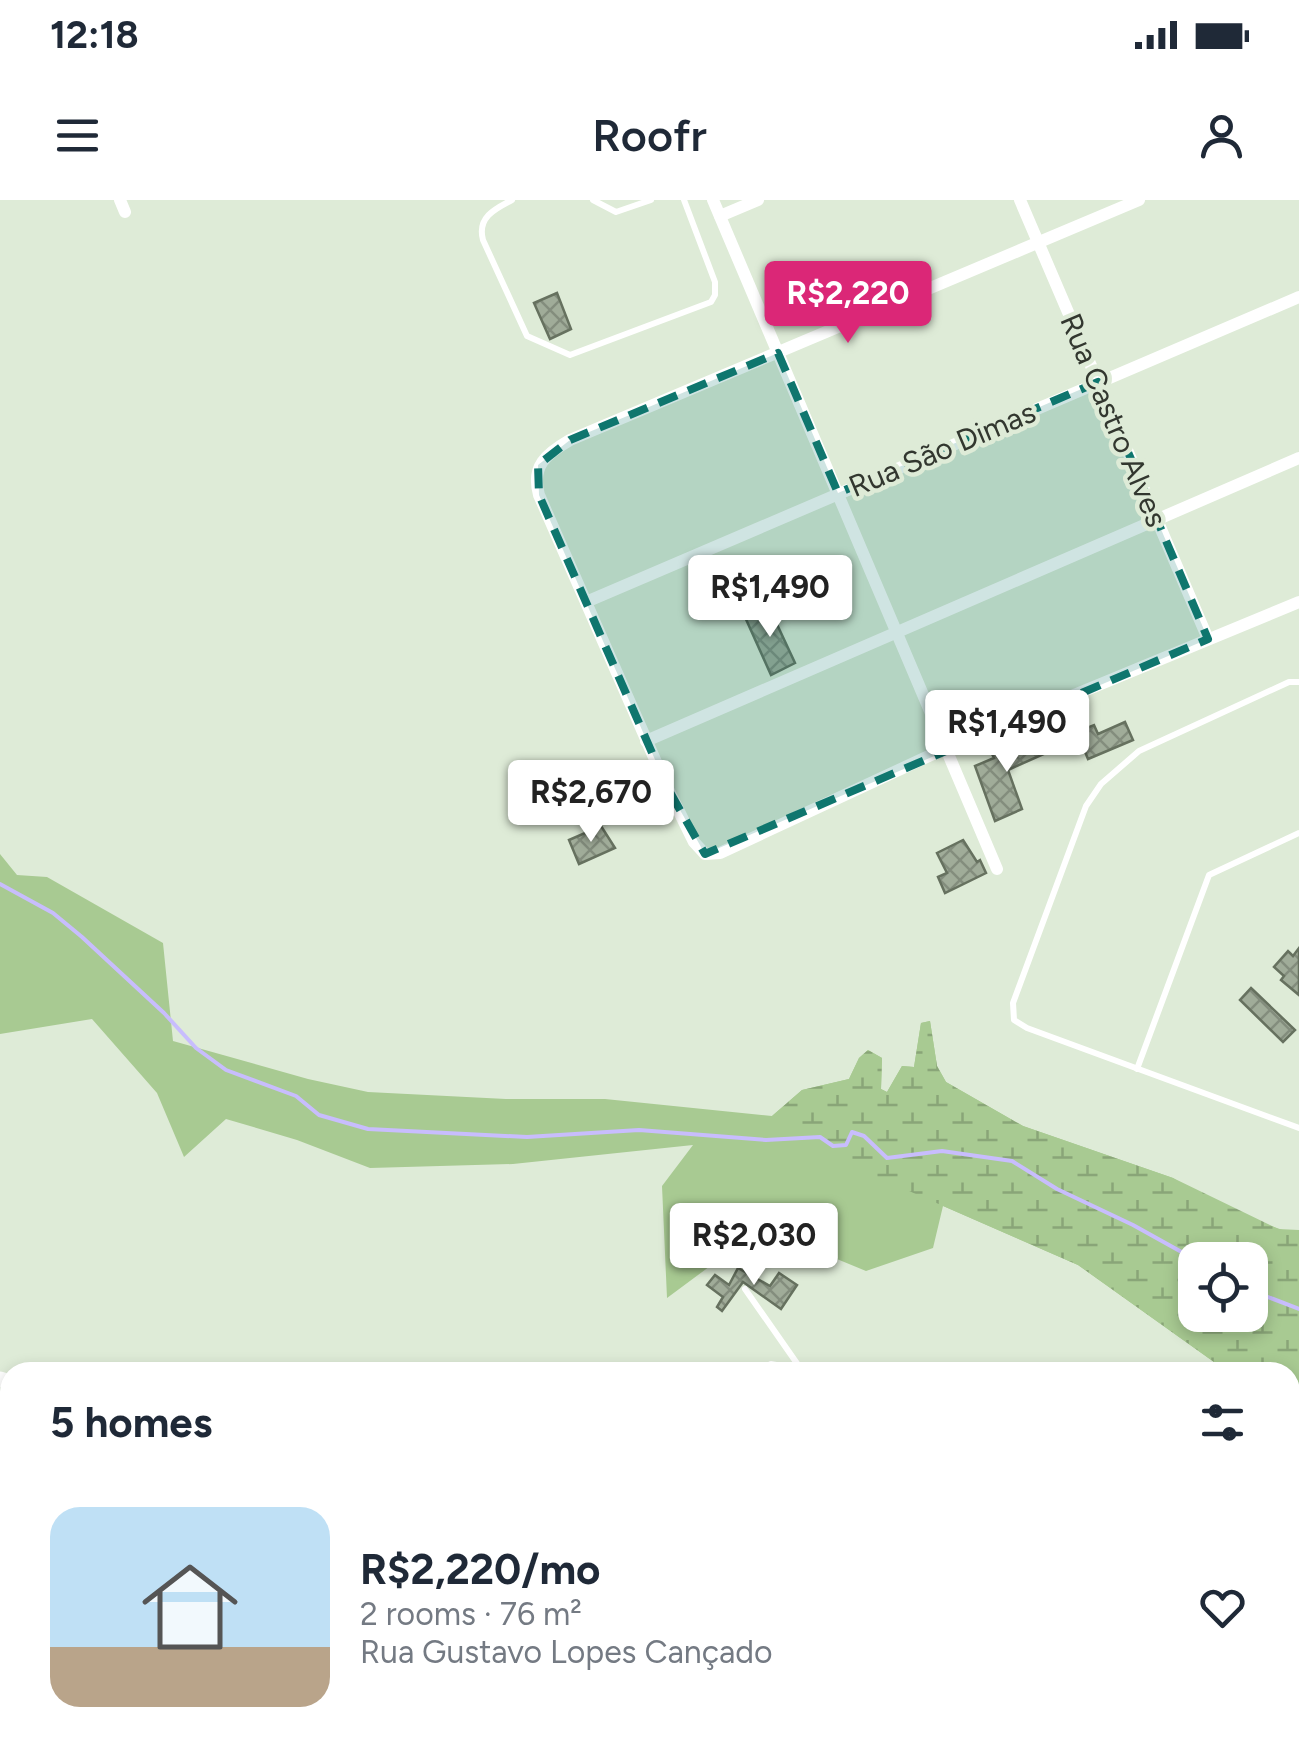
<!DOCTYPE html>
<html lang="en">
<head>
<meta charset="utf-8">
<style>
  :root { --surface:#fff; --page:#f2f2f3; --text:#1f2937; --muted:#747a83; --accent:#db2777 }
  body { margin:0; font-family:Figtree,sans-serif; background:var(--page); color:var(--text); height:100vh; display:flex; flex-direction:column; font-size:38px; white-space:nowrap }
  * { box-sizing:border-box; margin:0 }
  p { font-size:32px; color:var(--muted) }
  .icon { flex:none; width:55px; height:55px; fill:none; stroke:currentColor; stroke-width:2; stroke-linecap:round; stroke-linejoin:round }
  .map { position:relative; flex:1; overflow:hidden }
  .details { position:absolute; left:0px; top:1162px; width:1300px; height:392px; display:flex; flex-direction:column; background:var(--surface); border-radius:30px 30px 0 0; box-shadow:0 5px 15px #0003 }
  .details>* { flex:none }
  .tools { position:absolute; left:1178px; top:1042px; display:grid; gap:20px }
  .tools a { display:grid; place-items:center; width:90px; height:90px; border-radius:20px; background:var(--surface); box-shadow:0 5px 15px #0003; font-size:50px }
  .price { position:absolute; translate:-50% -85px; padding:0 22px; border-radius:10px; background:#fff; color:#222; font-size:32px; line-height:65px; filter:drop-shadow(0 2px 5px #0008) }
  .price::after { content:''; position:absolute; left:50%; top:60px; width:30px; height:22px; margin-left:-15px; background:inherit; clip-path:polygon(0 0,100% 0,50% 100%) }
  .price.active { background:var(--accent); color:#fff }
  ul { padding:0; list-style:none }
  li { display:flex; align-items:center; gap:30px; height:250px; padding:0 50px }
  li span { display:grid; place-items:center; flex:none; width:280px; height:200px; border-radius:30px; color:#555 }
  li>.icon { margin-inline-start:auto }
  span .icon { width:120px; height:120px; fill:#fffc; stroke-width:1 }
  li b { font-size:42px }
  h2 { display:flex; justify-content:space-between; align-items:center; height:120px; padding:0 50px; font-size:42px }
  .status { display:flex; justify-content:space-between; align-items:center; height:70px; padding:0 50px; background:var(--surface); direction:ltr }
  .status svg { height:28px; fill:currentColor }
  header { display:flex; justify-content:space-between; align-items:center; height:130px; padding:0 50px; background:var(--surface); font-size:45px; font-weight:600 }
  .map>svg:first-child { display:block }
  .green { fill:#a8ca92; fill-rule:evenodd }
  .wetland { fill:url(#wetland-marsh); fill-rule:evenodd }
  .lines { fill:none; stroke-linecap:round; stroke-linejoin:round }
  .stream { stroke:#c8bdfd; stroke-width:4 }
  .building { fill:url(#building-cross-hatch); stroke:#66715f; stroke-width:2.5 }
  .service { stroke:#fff; stroke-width:6 }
  .minor { stroke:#fff; stroke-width:12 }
  .tertiary { stroke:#fff; stroke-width:15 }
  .marked { fill:#0f766e; fill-opacity:0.2; stroke:#0f766e; stroke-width:8; stroke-dasharray:20 12; stroke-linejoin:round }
  .labels { text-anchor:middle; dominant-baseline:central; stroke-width:9; stroke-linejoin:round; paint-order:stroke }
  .street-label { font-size:30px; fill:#32372f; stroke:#deebd7 }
</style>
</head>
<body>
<div class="status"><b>12:18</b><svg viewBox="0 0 49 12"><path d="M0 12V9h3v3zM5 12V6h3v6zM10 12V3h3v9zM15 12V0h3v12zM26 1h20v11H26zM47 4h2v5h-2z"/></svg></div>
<header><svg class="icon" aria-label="menu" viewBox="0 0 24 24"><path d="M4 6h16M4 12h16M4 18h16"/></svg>Roofr<svg class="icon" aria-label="person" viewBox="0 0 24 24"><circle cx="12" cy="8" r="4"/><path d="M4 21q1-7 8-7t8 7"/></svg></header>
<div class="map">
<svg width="1299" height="1554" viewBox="0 0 1299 1554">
  <defs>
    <pattern id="wetland-marsh" width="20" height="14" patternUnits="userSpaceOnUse" patternTransform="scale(2.5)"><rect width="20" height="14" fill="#a8ca92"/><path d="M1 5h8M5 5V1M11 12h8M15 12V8" fill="none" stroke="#89a578"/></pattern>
    <pattern id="building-cross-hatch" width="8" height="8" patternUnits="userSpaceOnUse" patternTransform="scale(2.5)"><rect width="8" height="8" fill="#a0ac99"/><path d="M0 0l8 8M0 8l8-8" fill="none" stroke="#838d7d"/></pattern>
  </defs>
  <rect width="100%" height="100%" fill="#deebd7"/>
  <g class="green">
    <path d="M0 654 17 675 47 677 163 743 173 841 308 879 368 892 506 899H605L772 916 802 890 849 879 859 858 868 850 882 858 881 889 887 892 902 866 914 867 921 823 930 821 937 866 946 882 1023 926 1173 978 1218 1007 1288 1032H1299V1208L1290 1205V1172H1228L1078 1065 943 1006 933 1048 866 1071 769 1031 746 1055H725L667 1098 662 986 693 945 513 964 370 968 297 940 226 919 184 957 157 893 92 819 0 834ZM1195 1060H1250V1115H1195Z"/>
    <path d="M0 1202 10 1205V1545H345L347 1554H0Z"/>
  </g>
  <path class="wetland" d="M930 821 937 866 946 882 1023 926 1173 978 1278 1029 1299 1030V1202L1290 1201V1172H1228L1078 1065 852 966 772 916 802 890 849 879 859 858 868 850 882 858 881 889 887 892 902 866 914 867 921 823ZM1195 1060H1250V1115H1195Z"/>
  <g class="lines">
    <g class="stream">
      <path d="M0 684 53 713 82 737 164 813 196 848 226 870 296 896 319 915 368 929 527 937 639 930 766 940 820 937 833 946 846 945 852 932 864 936 887 958 942 951 1012 961 1057 989 1133 1025 1196 1060"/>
      <path d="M1250 1090 1299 1109"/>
    </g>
  </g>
  <g class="building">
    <path d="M557 93 571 129 550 139 534 103Z"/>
    <path d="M768 405 795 463 771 475 745 417Z"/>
    <path d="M1125 522 1133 540 1088 559 1077 532 1094 525 1098 534Z"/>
    <path d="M1040 534 1048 552 1008 570 1022 609 995 621 975 566 994 558 991 552Z"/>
    <path d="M601 626 615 648 579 664 569 640Z"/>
    <path d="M963 640 977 662 980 660 986 673 945 693 938 677 947 673 937 653Z"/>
    <path d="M1299 748V795L1281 780 1284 776 1274 767 1288 751 1293 756Z"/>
    <path d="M1251 788 1295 830 1283 842 1240 800Z"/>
    <path d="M738 1068 770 1086 779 1073 797 1085 781 1109 743 1082 722 1111 717 1107 723 1097 707 1085 715 1075 729 1085Z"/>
  </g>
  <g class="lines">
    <g class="service">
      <path d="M512 0C494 9 477 18 483 40L527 136 570 155 711 102 715 95V82L684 0"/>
      <path d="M593 0 616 12 651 0"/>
      <path d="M1299 482H1289L1139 551 1101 584 1086 606 1013 803 1014 820 1027 828 1299 928"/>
      <path d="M1137 869 1209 675 1299 633"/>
      <path d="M745 1089 803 1172"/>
      <path d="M756 1172 771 1164 797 1169"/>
      <path d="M1290 1311 1299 1314"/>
    </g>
    <g class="minor">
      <path d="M120 0 125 12"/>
      <path d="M713 0 997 669"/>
      <path d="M1020 0 1208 439"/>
      <path d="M1139 0 570 240C546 254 531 266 539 295L667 587 694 642 705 654 720 653 946 548 1299 402"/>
      <path d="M720 16 758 0"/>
      <path d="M586 402 1299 97"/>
      <path d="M646 541 1299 258"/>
      <path d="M1290 1468 1299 1474"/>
    </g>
    <g class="tertiary">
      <path d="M0 1179 10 1182"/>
      <path d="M1290 1325 1299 1326"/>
    </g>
  </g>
  <path class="marked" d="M778 153 838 293 1098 182 1208 439 705 654 667 587 539 295 538 265 570 240Z"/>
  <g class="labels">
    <g class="street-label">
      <text transform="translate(1114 220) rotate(67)">Rua Castro Alves</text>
      <text transform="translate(942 249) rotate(-23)">Rua São Dimas</text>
    </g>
  </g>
</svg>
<div class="tools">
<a><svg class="icon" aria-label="locate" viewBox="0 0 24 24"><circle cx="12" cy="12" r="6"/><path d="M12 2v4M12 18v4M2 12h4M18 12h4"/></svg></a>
</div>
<b class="price active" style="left:848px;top:146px">R$2,220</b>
<b class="price" style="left:770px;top:440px">R$1,490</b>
<b class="price" style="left:1007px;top:575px">R$1,490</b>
<b class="price" style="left:591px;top:645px">R$2,670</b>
<b class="price" style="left:754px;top:1088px">R$2,030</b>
<section class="details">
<h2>5 homes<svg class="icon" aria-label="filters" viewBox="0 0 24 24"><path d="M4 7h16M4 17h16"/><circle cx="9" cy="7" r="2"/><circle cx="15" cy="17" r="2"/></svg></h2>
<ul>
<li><span style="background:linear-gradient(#bfe0f5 70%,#b9a48a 0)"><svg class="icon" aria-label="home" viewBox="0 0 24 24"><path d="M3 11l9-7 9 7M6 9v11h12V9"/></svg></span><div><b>R$2,220/mo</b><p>2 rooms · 76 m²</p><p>Rua Gustavo Lopes Cançado</p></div><svg class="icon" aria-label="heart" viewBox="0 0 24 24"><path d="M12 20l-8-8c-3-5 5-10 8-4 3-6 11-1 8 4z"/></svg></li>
</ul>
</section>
</div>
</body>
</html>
